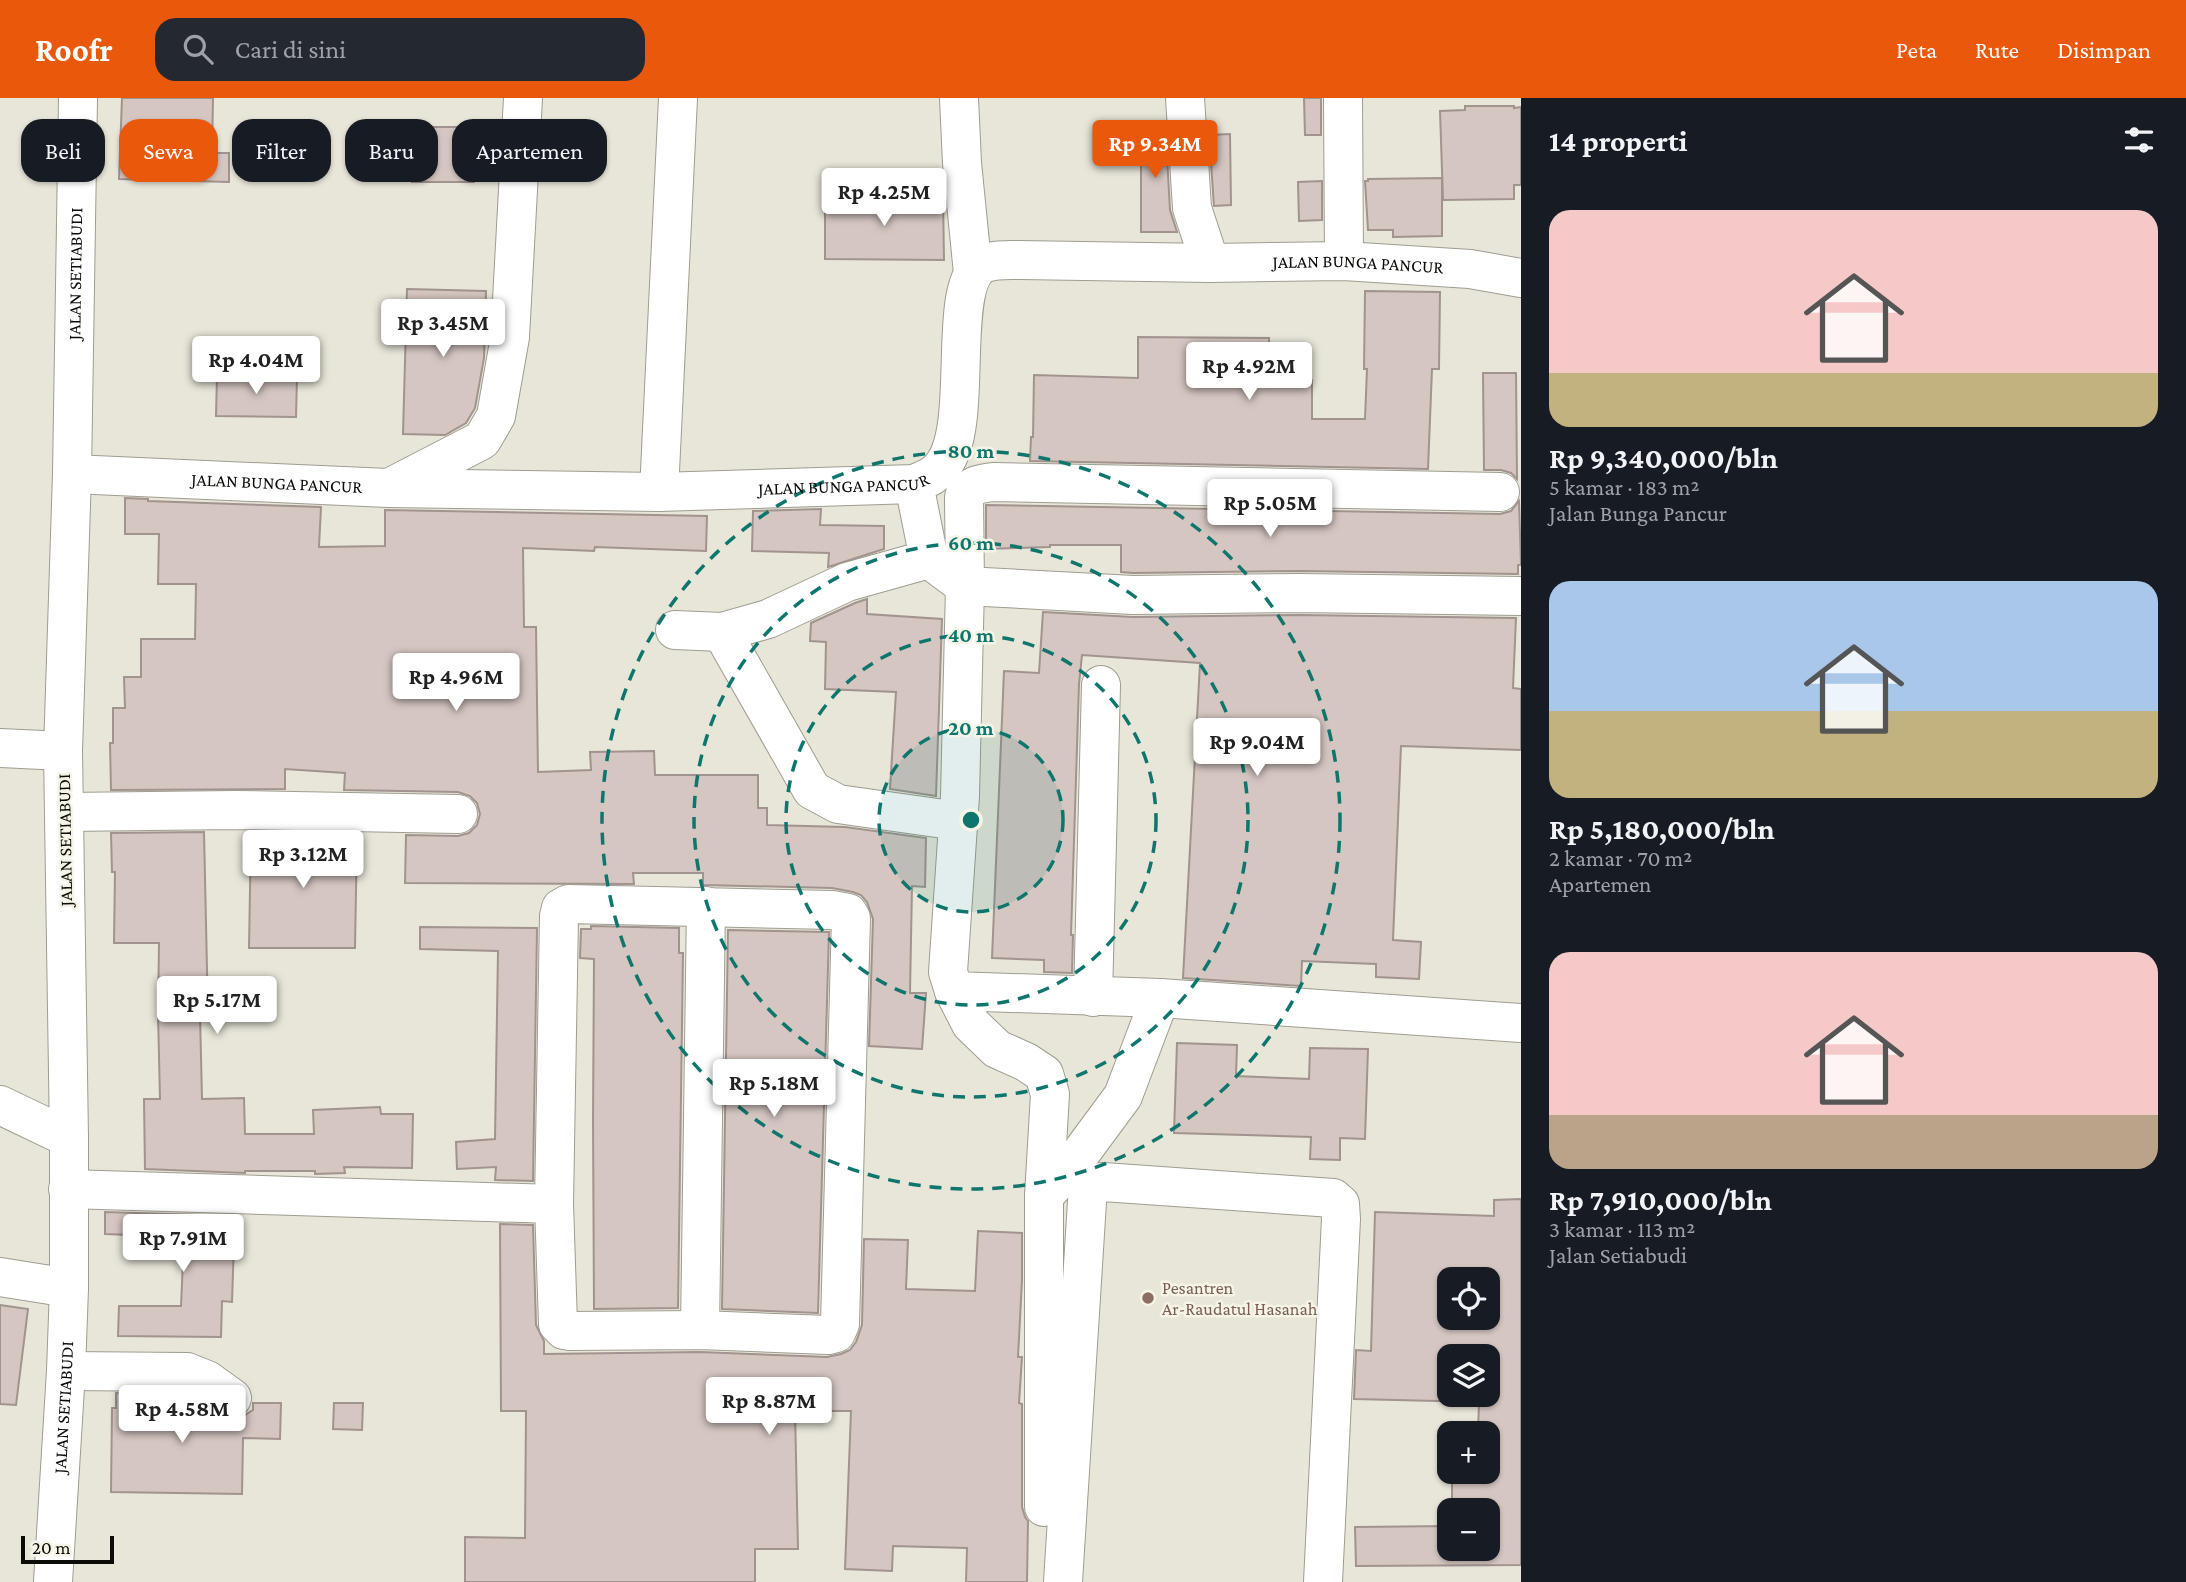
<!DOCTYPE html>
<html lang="id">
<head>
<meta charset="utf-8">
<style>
  :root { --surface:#171b24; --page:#242831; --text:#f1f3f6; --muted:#9ea1a6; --accent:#ea580c }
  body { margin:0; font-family:"Crimson Pro",serif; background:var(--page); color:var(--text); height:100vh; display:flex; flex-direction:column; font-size:26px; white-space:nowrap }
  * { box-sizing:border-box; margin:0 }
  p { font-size:23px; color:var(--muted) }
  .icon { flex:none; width:38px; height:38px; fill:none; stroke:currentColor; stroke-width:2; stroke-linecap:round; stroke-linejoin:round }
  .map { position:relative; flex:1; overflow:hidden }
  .sheet { display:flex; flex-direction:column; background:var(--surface); width:665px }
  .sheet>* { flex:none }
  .guide { position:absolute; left:21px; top:21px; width:665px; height:63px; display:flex; gap:14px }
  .controls { position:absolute; left:1437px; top:1169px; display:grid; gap:14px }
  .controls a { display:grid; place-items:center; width:63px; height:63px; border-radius:14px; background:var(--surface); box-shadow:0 2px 5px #0004; font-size:35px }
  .scale { position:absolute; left:21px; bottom:18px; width:93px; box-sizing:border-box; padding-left:7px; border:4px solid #0c0b07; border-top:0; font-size:19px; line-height:24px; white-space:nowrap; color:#0c0b07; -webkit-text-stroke:5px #f6f4e6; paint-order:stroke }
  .price { position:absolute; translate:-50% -60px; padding:0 16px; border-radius:7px; background:#fff; color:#222; font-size:23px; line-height:46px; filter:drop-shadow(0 2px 4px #0008) }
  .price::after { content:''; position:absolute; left:50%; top:42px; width:21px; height:16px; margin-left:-10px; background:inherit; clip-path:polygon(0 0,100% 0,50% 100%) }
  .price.selected { background:var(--accent); color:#fff }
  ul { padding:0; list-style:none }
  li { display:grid; align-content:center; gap:14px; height:371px; padding:0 28px }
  li span { display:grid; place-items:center; height:217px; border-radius:21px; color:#555 }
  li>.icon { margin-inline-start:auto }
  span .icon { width:126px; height:126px; fill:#fffc; stroke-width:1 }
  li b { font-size:30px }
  h2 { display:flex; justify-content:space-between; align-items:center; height:84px; padding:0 28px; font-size:30px }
  .tag { padding:0 24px; border-radius:21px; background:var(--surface); box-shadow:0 2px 5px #0004; font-size:24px; line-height:63px }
  .tag.selected { background:var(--accent); color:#fff }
  header { display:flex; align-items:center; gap:42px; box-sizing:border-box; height:98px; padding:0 35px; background:var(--accent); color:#fff }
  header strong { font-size:33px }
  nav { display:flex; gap:38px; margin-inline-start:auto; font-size:24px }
  .search { width:490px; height:63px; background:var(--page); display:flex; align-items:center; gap:18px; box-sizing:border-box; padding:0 24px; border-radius:21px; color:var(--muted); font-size:26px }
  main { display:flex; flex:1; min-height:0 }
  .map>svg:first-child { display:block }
  .building { fill:#d5c6c1; stroke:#a1938e; stroke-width:2; fill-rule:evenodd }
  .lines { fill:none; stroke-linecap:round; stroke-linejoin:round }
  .minor-casing { stroke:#9f9d90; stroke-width:40 }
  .major-casing { stroke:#9f9d90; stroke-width:40 }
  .minor { stroke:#fff; stroke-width:38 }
  .major { stroke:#fff; stroke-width:38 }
  .ring { fill:none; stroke:#0f766e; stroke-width:3.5; stroke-dasharray:12 9 }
  .education-dot { fill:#8d6e63; stroke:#f6f4e6; stroke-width:2.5 }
  .labels { text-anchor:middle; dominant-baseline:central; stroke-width:5; stroke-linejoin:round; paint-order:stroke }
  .street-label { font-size:18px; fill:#0c0b07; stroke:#f6f4e6 }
  .education-label { font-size:18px; fill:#785e54; stroke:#f6f4e6; text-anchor:start }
  .centre { fill:#0f766e; stroke:#f6f4e6; stroke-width:3.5 }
  .ring-label { font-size:21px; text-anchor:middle; font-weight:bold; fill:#0f766e; stroke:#f6f4e6; stroke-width:5; stroke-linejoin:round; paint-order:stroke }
</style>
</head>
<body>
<header>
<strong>Roofr</strong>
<div class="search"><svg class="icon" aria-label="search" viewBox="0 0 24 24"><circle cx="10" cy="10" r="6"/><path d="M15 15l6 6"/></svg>Cari di sini</div>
<nav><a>Peta</a><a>Rute</a><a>Disimpan</a></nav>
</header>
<main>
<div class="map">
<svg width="1521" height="1484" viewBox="0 0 1521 1484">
  <rect width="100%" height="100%" fill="#e8e6d9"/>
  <g class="building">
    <path d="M122 0H213L212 55H229V84L119 81Z"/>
    <path d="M1304 0H1321V37H1305Z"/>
    <path d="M1465 8H1514V10L1521 9V87H1514V101L1443 102 1440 13 1465 12Z"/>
    <path d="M1141 23H1165L1170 112 1177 134H1141Z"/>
    <rect x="412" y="29" width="62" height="55"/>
    <path d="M1230 36 1231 107 1214 108 1209 37Z"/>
    <path d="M1442 80V138L1393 139V132H1368L1365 83H1368V81Z"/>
    <path d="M1322 83V122L1299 123 1298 84Z"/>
    <path d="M825 98 943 100 944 162 825 161Z"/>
    <path d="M407 191 486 193 484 260 475 310 466 325 445 337 403 336Z"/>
    <path d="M1365 193 1440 194 1439 271H1432L1428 371 1030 363 1031 339H1033L1034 277 1138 280V239L1269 240V282H1312V321H1365L1367 271H1364Z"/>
    <path d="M1483 275H1516L1517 381 1511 375 1501 372H1484Z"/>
    <path d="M217 277 297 279 296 319 216 318Z"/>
    <path d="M125 400 148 401V403L321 409 319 449 385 448V412L707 418 706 453 595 449 594 453 523 450 524 529H536L538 674 591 672 590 654 654 653 655 677H758V710H767V727L845 729 926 740 925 789 912 788 910 895H926L922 951 869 948 873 821 867 804 861 797 853 794 832 790 703 787V775H633L634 786 405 785 406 737 458 738 469 735 477 727 480 716 477 705 470 698 458 694 344 692 345 675 285 671V691L111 692 110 645H113V610H125L124 579H141V541H195L196 486H158L159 436H125Z"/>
    <path d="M1519 403 1521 467H1518V476L1299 473 1133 475 1121 474V447H1050V449L986 451V407L1500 416 1511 413Z"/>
    <path d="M821 411 820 427 884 428V451L828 469 829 455 752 453 753 413Z"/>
    <path d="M867 501V516L942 521 936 698 890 691 896 594 825 591 826 544 810 543 811 525 855 505Z"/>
    <path d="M1043 514 1133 519 1299 517 1516 520 1513 590 1521 591V652L1401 648 1393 842 1421 844 1419 881 1376 879V866L1302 863 1301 888 1183 880 1200 565 1082 557 1079 586 1071 837H1073L1072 875 1044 874V862L992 860 1004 573 1039 575Z"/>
    <path d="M204 734 208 917H200L202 1001 244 1000 245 1036H314L313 1012 380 1009 381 1016H413L412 1070 344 1069 345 1075 315 1076V1073H245V1075L145 1071 144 1001H160L158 916 159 845H114L115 774H112L111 735Z"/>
    <path d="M251 734 357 736 355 850H249Z"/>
    <path d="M591 828 679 830V855H683L678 1210 594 1211 593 1021 594 861 580 860 581 831H591Z"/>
    <path d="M420 829 537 830 533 1083 495 1082 496 1069 457 1071 456 1044 495 1041 498 853 420 851Z"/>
    <path d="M728 832 829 834 818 1215 722 1211Z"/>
    <path d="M1177 945 1237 947 1236 978 1309 981 1310 950 1368 951 1365 1041 1340 1040V1062L1310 1061 1311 1039 1174 1035Z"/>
    <path d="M1521 1101V1467L1356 1468 1355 1429 1449 1428V1451H1488V1412H1452V1374H1488V1335H1478L1479 1304 1354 1301 1356 1252 1371 1253 1375 1114 1494 1118V1102ZM1449 1181H1488V1220H1449ZM1449 1258H1488V1297H1449Z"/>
    <path d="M105 1114 231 1118 230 1145H234L232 1204 222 1203 221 1239 118 1238 119 1208H181L184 1139 105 1136Z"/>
    <path d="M500 1126 533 1127 536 1227 544 1243V1256L700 1254 827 1259 841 1256 850 1252 856 1244 862 1227 864 1141 908 1142 906 1191 975 1193 978 1133 1022 1135V1182L1018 1259H1022L1019 1305 1022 1306V1409L1025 1419 1028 1423 1027 1484H966L967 1450 893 1448 892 1473 845 1471 851 1313H795L798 1451H755V1484H465V1439L525 1440 526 1313H501Z"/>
    <path d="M0 1207 28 1211 16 1307 0 1306Z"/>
    <path d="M116 1295 183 1296 188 1298V1311H210L220 1318 230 1322 240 1320 253 1312V1305H281L280 1341 243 1340 242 1396 111 1394 112 1310H116Z"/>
    <path d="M334 1305H363L362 1332 333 1331Z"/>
  </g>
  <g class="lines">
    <g class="minor-casing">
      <g id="minor">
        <path d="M959 0 962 65 973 175"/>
        <path d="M1185 0 1192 110 1210 165"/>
        <path d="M1343 0 1344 163"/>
        <path id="s1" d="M72 376 388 390 659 394 914 386C926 381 937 377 944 366 975 322 945 186 983 166 994 161 1009 162 1020 162L1210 165 1344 163 1470 171 1521 180"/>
        <path d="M914 386 929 461 965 488 960 698 948 874 954 893 1160 900 1521 925"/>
        <path d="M393 388 482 342 496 318 510 239 523 0"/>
        <path d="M659 394 678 0"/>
        <path d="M1500 394 993 384C980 386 971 386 964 399L965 488 1133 497 1299 495 1521 498"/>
        <path d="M675 532 722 534 768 521 847 484 929 461"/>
        <path d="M722 534 812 692 838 706 958 723"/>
        <path d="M0 650 63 653"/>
        <path d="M65 714 236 712 458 716"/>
        <path d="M568 806 832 812 848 815 851 820 840 1226 836 1235 828 1237 700 1232 570 1233 564 1232 558 1226 554 1106 559 818 561 810Z"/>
        <path d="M954 893 971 926 997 951 1026 964 1044 976 1050 996 1044 1098"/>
        <path d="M1093 899 1101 587"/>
        <path d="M0 1007 69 1040"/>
        <path d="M68 1091 554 1106"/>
        <path d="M0 1179 69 1190"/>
        <path d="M700 1232 706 808"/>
        <path d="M66 1273 187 1274 207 1282 232 1300"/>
        <path d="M1044 1409V1098L1072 1067 1123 998 1160 900"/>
        <path d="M1063 1484 1088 1088 1092 1085 1103 1084 1333 1100 1340 1106 1341 1121 1323 1484"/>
      </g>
    </g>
    <g class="major-casing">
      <g id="major">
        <path id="s2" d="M53 1484 66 1273 69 1190V1040L63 653 72 376 78 0"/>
      </g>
    </g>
    <use href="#minor" class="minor"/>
    <use href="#major" class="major"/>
  </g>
  <circle cx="971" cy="722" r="92" fill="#0f766e" fill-opacity=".12"/>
  <g class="ring">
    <circle cx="971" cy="722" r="92"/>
    <circle cx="971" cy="722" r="185"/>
    <circle cx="971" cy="722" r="277"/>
    <circle cx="971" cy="722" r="369"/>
  </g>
  <circle class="education-dot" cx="1148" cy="1200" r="7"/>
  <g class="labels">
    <g class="street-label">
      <text stroke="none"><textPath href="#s1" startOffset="1463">JALAN BUNGA PANCUR</textPath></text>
      <text stroke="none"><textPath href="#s2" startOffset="1309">JALAN SETIABUDI</textPath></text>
      <text stroke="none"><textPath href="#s1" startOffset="772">JALAN BUNGA PANCUR</textPath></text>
      <text stroke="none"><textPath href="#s1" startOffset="205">JALAN BUNGA PANCUR</textPath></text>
      <text transform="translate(65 742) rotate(-91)">JALAN SETIABUDI</text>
      <text stroke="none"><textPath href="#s2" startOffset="175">JALAN SETIABUDI</textPath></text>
    </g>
    <g class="education-label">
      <text x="1162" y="1190">Pesantren<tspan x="1162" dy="21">Ar-Raudatul Hasanah</tspan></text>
    </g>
  </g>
  <circle cx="971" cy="722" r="10" class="centre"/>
  <g class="ring-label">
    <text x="971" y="360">80 m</text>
    <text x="971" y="452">60 m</text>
    <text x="971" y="544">40 m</text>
    <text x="971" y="637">20 m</text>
  </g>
</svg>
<div class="controls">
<a><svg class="icon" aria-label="locate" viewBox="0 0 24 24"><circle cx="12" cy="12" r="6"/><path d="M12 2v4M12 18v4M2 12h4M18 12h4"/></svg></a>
<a><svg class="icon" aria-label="layers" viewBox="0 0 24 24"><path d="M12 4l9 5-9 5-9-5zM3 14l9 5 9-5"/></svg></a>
<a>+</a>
<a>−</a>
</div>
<div class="scale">20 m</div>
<b class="price selected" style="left:1155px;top:82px">Rp 9.34M</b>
<b class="price" style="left:884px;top:130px">Rp 4.25M</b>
<b class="price" style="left:443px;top:261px">Rp 3.45M</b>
<b class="price" style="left:256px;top:298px">Rp 4.04M</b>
<b class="price" style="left:1249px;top:304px">Rp 4.92M</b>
<b class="price" style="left:1270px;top:441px">Rp 5.05M</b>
<b class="price" style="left:456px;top:615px">Rp 4.96M</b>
<b class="price" style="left:1257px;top:680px">Rp 9.04M</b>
<b class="price" style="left:303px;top:792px">Rp 3.12M</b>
<b class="price" style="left:217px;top:938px">Rp 5.17M</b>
<b class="price" style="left:774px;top:1021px">Rp 5.18M</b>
<b class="price" style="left:183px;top:1176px">Rp 7.91M</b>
<b class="price" style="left:769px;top:1339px">Rp 8.87M</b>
<b class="price" style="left:182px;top:1347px">Rp 4.58M</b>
<div class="guide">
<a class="tag">Beli</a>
<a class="tag selected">Sewa</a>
<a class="tag">Filter</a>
<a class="tag">Baru</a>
<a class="tag">Apartemen</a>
</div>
</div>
<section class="sheet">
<h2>14 properti<svg class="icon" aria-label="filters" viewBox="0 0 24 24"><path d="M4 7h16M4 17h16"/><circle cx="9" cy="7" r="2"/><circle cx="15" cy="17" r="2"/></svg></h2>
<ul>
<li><span style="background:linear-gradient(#f6c9c9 75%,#c2b280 0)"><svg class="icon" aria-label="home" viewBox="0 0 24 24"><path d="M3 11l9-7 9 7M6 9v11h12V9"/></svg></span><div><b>Rp 9,340,000/bln</b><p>5 kamar · 183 m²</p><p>Jalan Bunga Pancur</p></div></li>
<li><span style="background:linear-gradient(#a9c7e8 60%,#c2b280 0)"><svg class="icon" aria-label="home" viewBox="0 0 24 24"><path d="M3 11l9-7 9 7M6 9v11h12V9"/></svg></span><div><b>Rp 5,180,000/bln</b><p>2 kamar · 70 m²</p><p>Apartemen</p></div></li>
<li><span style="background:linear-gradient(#f6c9c9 75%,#b9a48a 0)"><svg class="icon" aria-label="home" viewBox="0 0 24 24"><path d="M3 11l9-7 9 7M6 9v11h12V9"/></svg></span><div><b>Rp 7,910,000/bln</b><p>3 kamar · 113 m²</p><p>Jalan Setiabudi</p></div></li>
</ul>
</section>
</main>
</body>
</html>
